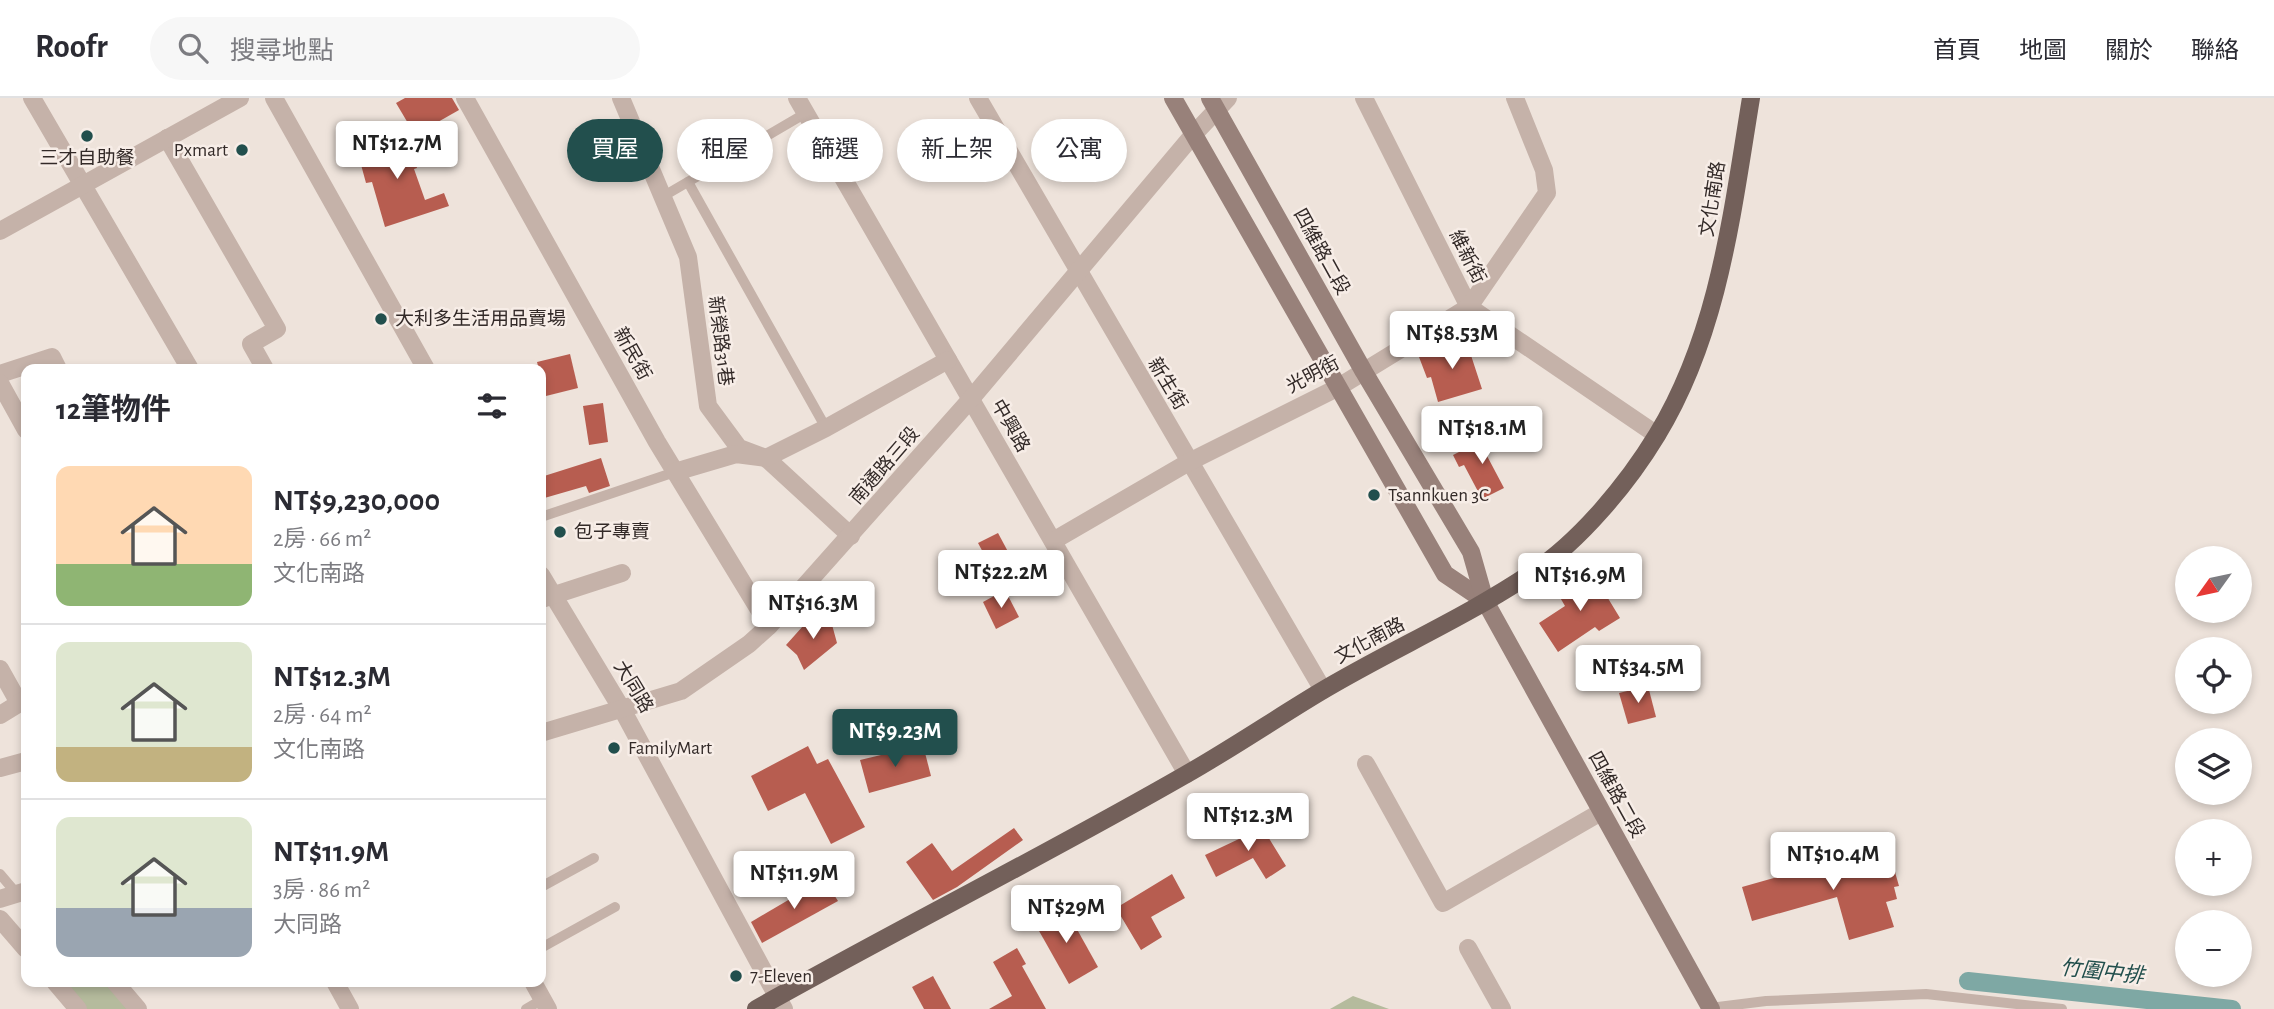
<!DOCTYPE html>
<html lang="zh-TW">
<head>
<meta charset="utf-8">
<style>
  :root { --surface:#fff; --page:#f7f7f7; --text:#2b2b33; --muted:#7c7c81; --line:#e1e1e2; --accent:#224f4d }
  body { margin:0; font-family:"Alegreya Sans","Noto Sans TC",sans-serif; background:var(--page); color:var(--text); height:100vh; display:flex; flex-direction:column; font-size:26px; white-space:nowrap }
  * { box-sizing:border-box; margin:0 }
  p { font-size:23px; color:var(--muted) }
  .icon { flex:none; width:38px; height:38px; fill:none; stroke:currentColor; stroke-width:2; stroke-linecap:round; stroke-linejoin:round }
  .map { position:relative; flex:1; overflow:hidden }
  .panel { position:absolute; left:21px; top:266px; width:525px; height:623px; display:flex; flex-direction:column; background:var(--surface); border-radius:14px; box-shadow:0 4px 10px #0003 }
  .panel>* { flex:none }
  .hud { position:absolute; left:567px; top:21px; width:665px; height:63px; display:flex; gap:14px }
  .needle { width:46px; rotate:237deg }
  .buttons { position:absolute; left:2175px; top:448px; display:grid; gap:14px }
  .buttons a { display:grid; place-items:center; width:77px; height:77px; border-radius:50%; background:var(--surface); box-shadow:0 4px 10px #0003; font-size:35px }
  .price { position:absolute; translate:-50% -60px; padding:0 16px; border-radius:7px; background:#fff; color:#222; font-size:23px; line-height:46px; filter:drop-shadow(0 2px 4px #0008) }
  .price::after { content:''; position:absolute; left:50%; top:42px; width:21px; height:16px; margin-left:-10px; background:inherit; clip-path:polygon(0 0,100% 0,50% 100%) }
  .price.on { background:var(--accent); color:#fff }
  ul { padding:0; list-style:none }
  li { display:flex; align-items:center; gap:21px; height:175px; padding:0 35px }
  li+li { border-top:2px solid var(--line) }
  li span { display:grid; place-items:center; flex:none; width:196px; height:140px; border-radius:14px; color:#555 }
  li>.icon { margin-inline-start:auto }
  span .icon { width:84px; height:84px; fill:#fffc; stroke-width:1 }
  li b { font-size:30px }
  h2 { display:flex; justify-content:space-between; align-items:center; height:84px; padding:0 35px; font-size:30px }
  .chip { padding:0 24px; border-radius:32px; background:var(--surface); box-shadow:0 4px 10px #0003; font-size:24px; line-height:63px }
  .chip.on { background:var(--accent); color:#fff }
  header { display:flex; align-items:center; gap:42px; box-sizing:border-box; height:98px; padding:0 35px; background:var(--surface); border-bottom:2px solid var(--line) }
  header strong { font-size:33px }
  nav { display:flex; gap:38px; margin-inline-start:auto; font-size:24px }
  .search { width:490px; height:63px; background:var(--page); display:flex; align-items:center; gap:18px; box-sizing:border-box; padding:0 24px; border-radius:38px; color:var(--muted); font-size:26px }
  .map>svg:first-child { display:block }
  .green { fill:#b5bb9d }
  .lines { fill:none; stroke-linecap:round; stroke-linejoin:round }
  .canal { stroke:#7ea8a4; stroke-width:18 }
  .building { fill:#b75d50 }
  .lane { stroke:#c5b2a9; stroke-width:10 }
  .street { stroke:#c5b2a9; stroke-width:18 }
  .secondary { stroke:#98817a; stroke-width:18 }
  .primary { stroke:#73605a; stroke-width:18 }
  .poi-dot { fill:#224f4d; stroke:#f7ede7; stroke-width:2.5 }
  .labels { text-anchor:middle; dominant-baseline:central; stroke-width:5; stroke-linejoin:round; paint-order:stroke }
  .poi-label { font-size:19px; fill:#332a28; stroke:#f7ede7; text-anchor:start }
  .street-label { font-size:19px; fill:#332a28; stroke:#f7ede7 }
  .water-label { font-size:21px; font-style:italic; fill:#224f4d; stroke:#f7ede7 }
</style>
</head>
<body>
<header>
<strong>Roofr</strong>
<div class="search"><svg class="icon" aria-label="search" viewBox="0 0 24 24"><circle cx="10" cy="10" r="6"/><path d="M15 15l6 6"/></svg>搜尋地點</div>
<nav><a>首頁</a><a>地圖</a><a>關於</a><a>聯絡</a></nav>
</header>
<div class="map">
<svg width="2274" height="911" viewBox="0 0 2274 911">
  <rect width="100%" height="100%" fill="#eee3db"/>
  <g class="green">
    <path d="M61 884H106L130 911H84Z"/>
    <path d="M1353 898 1389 911H1330Z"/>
  </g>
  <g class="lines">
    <path class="canal" d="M1968 883 2232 911"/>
  </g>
  <g class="building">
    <path d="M405 0H452L459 12 415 37 396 5Z"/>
    <path d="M408 36 417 70 414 71 425 102 444 95 449 108 385 129 372 84 366 85 357 52Z"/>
    <path d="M1466 242 1482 291 1438 304 1431 279 1427 280 1419 259Z"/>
    <path d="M570 256 578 290 546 298 537 264Z"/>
    <path d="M603 305 608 344 589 347 583 308Z"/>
    <path d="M1497 335 1503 347 1486 356 1504 390 1482 401 1464 367 1459 369 1453 357Z"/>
    <path d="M601 360 610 388 589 395 586 388 541 401V379Z"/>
    <path d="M998 435 1019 474 999 484 978 445Z"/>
    <path d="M1592 474 1620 520 1599 533 1595 529 1558 554 1539 525 1565 508 1558 496Z"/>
    <path d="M1005 492 1019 519 996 531 983 504Z"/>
    <path d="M812 518 831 523 837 545 804 572 797 557 786 547Z"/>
    <path d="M1648 588 1656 619 1628 626 1619 595Z"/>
    <path d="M923 647 931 678 869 695 860 662Z"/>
    <path d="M808 648 817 666 828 661 865 729 831 746 805 695 768 713 751 678Z"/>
    <path d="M1259 724 1286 768 1266 781 1253 760 1216 779 1205 757 1241 740 1239 737Z"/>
    <path d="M1014 730 1023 742 957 789 933 802 906 764 932 745 952 773Z"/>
    <path d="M1880 750 1884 762 1891 760 1899 788 1894 789 1897 801 1886 804 1894 829 1849 842 1837 799 1752 823 1742 789Z"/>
    <path d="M1172 776 1185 800 1151 819 1162 839 1141 852 1116 810Z"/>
    <path d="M824 781 838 803 762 845 751 824Z"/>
    <path d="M1064 808 1098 869 1069 886 1034 824Z"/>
    <path d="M1017 850 1026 866 1022 868 1046 911H989L1012 898 993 864Z"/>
    <path d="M933 878 951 911H924L912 889Z"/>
  </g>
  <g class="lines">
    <g class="lane">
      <path d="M688 84 826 330"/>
      <path d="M662 99 806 15"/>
      <path d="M541 419 675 374"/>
      <path d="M0 776 17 796"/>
      <path d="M541 789 594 760"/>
      <path d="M541 850 615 809"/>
      <path d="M1710 910 1766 903 1926 896 2062 911"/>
      <path d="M526 911 543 901"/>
    </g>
    <g class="street">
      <path d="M32 0 190 271"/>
      <path d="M274 0 426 271"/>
      <path d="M465 0 657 344 769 528"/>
      <path d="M621 0 688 159 708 308 739 350 766 360 851 438"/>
      <path d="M797 0 1187 676"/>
      <path d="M978 0 1323 592"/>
      <path d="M1364 0 1469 209 1657 337"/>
      <path d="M167 40 277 231 251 246 265 271"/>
      <path d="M0 133 240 0"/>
      <path d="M0 276 52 259 58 271"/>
      <path d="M0 285 26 332"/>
      <path d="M675 374 736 356 766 360 826 330 948 262"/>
      <path d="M1053 443 1189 364 1337 290 1469 209 1547 95 1544 72 1515 0"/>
      <path d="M541 477 623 613 784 911"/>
      <path d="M542 501 622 475"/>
      <path d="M0 571 19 605"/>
      <path d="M0 617 26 601"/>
      <path d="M541 635 681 593 749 546 769 528 970 302 1193 37 1228 0"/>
      <path d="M1366 666 1443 805 1601 714"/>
      <path d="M0 670 26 663"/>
      <path d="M0 801 26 793"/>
      <path d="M0 821 26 851"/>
      <path d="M1468 850 1502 911"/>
      <path d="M55 884 78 911"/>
      <path d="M115 884 138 911"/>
      <path d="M335 884 350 911"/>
      <path d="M533 884 548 911"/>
    </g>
    <g class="secondary">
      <path d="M1173 0 1445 476 1485 503"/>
      <path d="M1210 0 1364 274 1471 454 1485 503 1711 911"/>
    </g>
    <path class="primary" d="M756 911C898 831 1044 758 1185 677 1231 651 1275 621 1320 594 1390 552 1465 520 1533 474 1580 443 1628 385 1657 337 1719 235 1732 115 1751 0"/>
  </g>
  <g class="poi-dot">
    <circle cx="87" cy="38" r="7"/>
    <circle cx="242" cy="52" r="7"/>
    <circle cx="381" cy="221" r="7"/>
    <circle cx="1374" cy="397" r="7"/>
    <circle cx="560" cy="434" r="7"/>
    <circle cx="614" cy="650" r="7"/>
    <circle cx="736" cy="878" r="7"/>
  </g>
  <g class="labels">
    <g class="poi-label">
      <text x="228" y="52" text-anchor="end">Pxmart</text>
      <text x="87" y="60" text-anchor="middle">三才自助餐</text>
      <text x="395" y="221">大利多生活用品賣場</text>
      <text x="1388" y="397">Tsannkuen 3C</text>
      <text x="574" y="434">包子專賣</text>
      <text x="628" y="650">FamilyMart</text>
      <text x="750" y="878">7-Eleven</text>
    </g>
    <g class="street-label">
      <text transform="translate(1713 101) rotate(-81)">文化南路</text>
      <text transform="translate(1321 154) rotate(61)">四維路二段</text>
      <text transform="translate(1467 159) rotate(63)">維新街</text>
      <text transform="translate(720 243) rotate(83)">新榮路31巷</text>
      <text transform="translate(632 256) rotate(61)">新民街</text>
      <text transform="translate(1313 277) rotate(-28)">光明街</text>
      <text transform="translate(1167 286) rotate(59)">新生街</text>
      <text transform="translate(1010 328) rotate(60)">中興路</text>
      <text transform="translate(885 368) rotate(-49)">南通路三段</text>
      <text transform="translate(1370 543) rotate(-28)">文化南路</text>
      <text transform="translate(633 589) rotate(59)">大同路</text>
      <text transform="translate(1616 697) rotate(61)">四維路二段</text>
    </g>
    <g class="water-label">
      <text transform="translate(2102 874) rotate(6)">竹圍中排</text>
    </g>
  </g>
</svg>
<div class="buttons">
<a><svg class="needle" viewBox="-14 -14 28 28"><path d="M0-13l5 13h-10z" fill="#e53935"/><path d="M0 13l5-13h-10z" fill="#7c7c81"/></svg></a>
<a><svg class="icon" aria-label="locate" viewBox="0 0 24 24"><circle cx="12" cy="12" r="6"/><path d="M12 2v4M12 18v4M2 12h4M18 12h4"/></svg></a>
<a><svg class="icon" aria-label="layers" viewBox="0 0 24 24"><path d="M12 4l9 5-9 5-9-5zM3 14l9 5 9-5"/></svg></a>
<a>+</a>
<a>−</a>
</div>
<b class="price" style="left:397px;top:83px">NT$12.7M</b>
<b class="price" style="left:1452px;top:273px">NT$8.53M</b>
<b class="price" style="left:1482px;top:368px">NT$18.1M</b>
<b class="price" style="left:1001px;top:512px">NT$22.2M</b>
<b class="price" style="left:1580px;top:515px">NT$16.9M</b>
<b class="price" style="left:813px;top:543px">NT$16.3M</b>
<b class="price" style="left:1638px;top:607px">NT$34.5M</b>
<b class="price on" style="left:895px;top:671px">NT$9.23M</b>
<b class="price" style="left:1248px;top:755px">NT$12.3M</b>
<b class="price" style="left:1833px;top:794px">NT$10.4M</b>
<b class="price" style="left:794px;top:813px">NT$11.9M</b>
<b class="price" style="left:1066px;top:847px">NT$29M</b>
<div class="hud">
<a class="chip on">買屋</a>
<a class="chip">租屋</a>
<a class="chip">篩選</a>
<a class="chip">新上架</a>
<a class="chip">公寓</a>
</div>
<section class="panel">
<h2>12筆物件<svg class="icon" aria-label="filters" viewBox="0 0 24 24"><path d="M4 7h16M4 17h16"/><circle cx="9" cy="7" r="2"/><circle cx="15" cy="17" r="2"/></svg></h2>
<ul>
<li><span style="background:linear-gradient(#ffd9b3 70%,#8fb573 0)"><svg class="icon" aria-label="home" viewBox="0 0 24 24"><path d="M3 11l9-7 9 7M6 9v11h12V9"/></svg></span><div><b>NT$9,230,000</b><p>2房 · 66 m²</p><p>文化南路</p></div></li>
<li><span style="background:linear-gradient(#dfe7d0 75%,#c2b280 0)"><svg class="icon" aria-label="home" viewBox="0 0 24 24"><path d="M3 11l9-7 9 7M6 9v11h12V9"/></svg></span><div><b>NT$12.3M</b><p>2房 · 64 m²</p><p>文化南路</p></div></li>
<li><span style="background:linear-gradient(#dfe7d0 65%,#9aa5b1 0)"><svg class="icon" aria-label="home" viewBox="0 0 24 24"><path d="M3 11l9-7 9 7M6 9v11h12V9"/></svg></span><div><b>NT$11.9M</b><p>3房 · 86 m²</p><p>大同路</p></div></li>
</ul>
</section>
</div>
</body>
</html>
